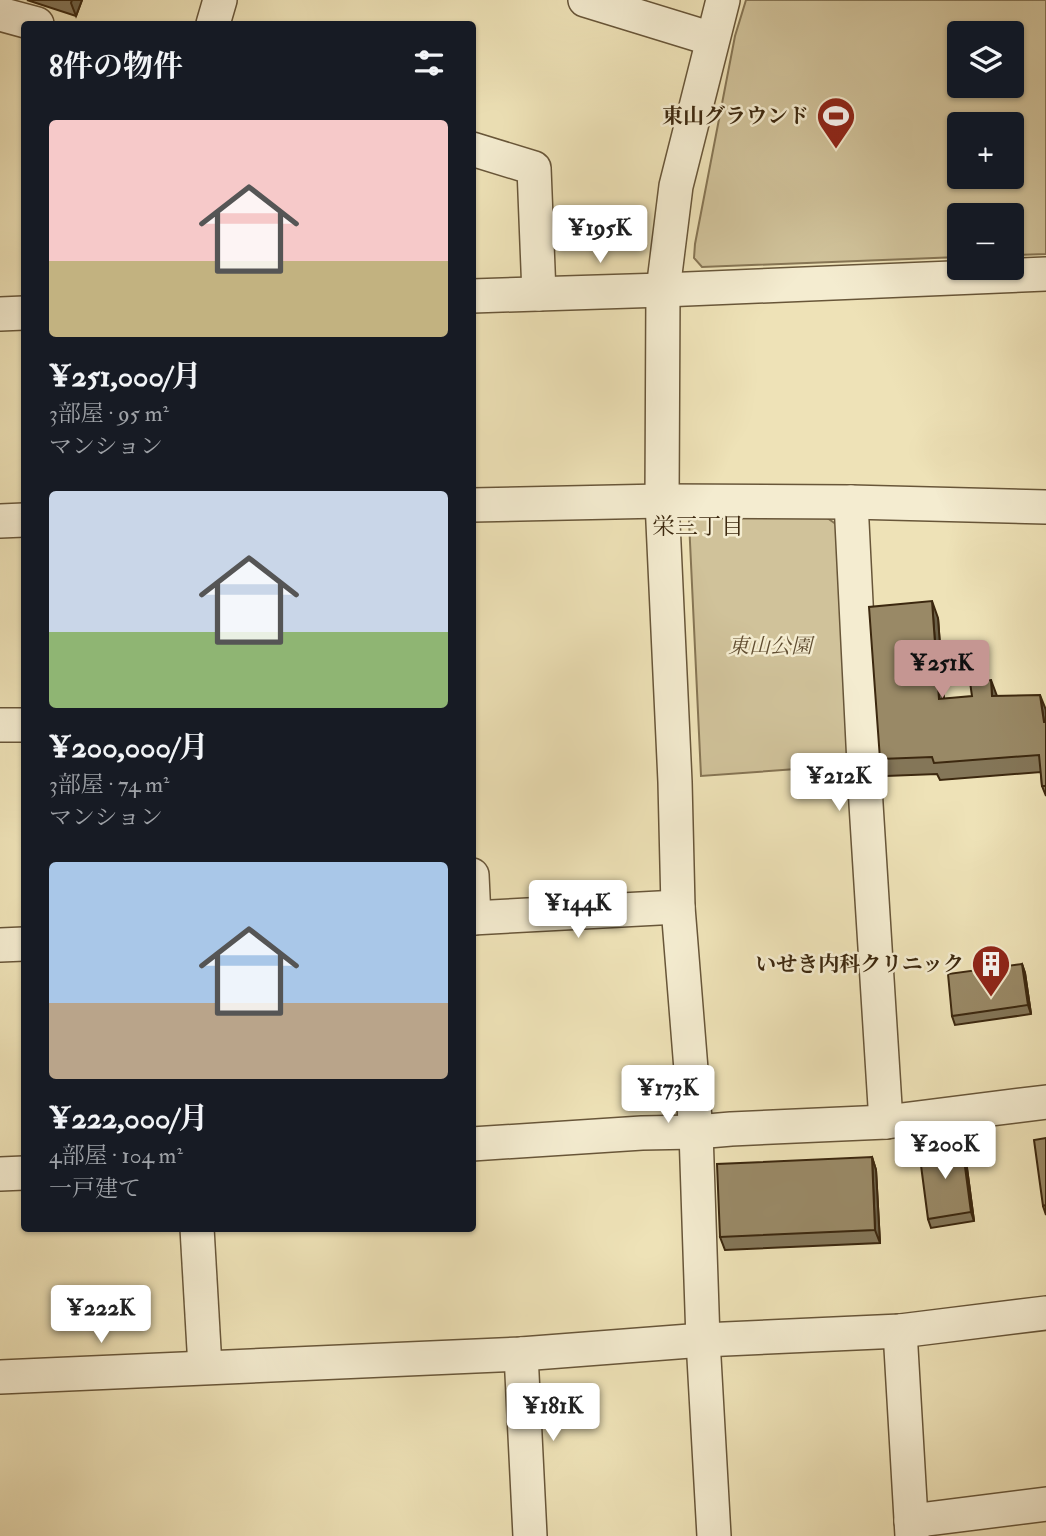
<!DOCTYPE html>
<html lang="ja">
<head>
<meta charset="utf-8">
<style>
  :root { --surface:#171b24; --page:#20242c; --text:#f1f3f6; --muted:#9ea1a6; --accent:#c59692 }
  body { margin:0; font-family:"IM FELL Double Pica","Noto Serif JP",serif; background:var(--page); color:var(--text); height:100vh; display:flex; flex-direction:column; font-size:26px; white-space:nowrap }
  * { box-sizing:border-box; margin:0 }
  p { font-size:23px; color:var(--muted) }
  .icon { flex:none; width:38px; height:38px; fill:none; stroke:currentColor; stroke-width:2; stroke-linecap:round; stroke-linejoin:round }
  .map { position:relative; flex:1; overflow:hidden }
  .panel { position:absolute; left:21px; top:21px; width:455px; height:1211px; display:flex; flex-direction:column; background:var(--surface); border-radius:7px; box-shadow:0 2px 5px #0004 }
  .panel>* { flex:none }
  .buttons { position:absolute; left:947px; top:21px; display:grid; gap:14px }
  .buttons a { display:grid; place-items:center; width:77px; height:77px; border-radius:7px; background:var(--surface); box-shadow:0 2px 5px #0004; font-size:35px }
  .price { position:absolute; translate:-50% -60px; padding:0 16px; border-radius:7px; background:#fff; color:#222; font-size:23px; line-height:46px; filter:drop-shadow(0 2px 4px #0008) }
  .price::after { content:''; position:absolute; left:50%; top:42px; width:21px; height:16px; margin-left:-10px; background:inherit; clip-path:polygon(0 0,100% 0,50% 100%) }
  .price.current { background:var(--accent); color:#111 }
  ul { padding:0; list-style:none }
  li { display:grid; align-content:center; gap:14px; height:371px; padding:0 28px }
  li span { display:grid; place-items:center; height:217px; border-radius:7px; color:#555 }
  li>.icon { margin-inline-start:auto }
  span .icon { width:126px; height:126px; fill:#fffc; stroke-width:1 }
  li b { font-size:30px }
  h2 { display:flex; justify-content:space-between; align-items:center; height:84px; padding:0 28px; font-size:30px }
  .map>svg:first-child { display:block }
  .green { fill:#d0c29a; stroke:#867554; stroke-width:2; fill-rule:evenodd }
  .lines { fill:none; stroke-linecap:round; stroke-linejoin:round }
  .minor-casing { stroke:#685639; stroke-width:36 }
  .minor { stroke:#f4ecd0; stroke-width:33 }
  .wall { fill:#847658; stroke:#3c280f; stroke-width:2 }
  .shaded-wall { fill:#6b6047; stroke:#3c280f; stroke-width:2 }
  .building { fill:#998966; stroke:#3c280f; stroke-width:2 }
  .labels { text-anchor:middle; dominant-baseline:central; stroke-width:5; stroke-linejoin:round; paint-order:stroke }
  .poi-label { font-size:21px; font-weight:bold; fill:#3c280f; stroke:#f4ecd0; text-anchor:end }
  .park-label { font-size:21px; font-style:italic; fill:#614e32; stroke:#f4ecd0 }
  .neighbourhood-label { font-size:23px; fill:#3c280f; stroke:#f4ecd0 }
</style>
</head>
<body>
<div class="map">
<svg width="1046" height="1536" viewBox="0 0 1046 1536">
  <rect width="100%" height="100%" fill="#eee2b7"/>
  <filter id="stains"><feTurbulence type="fractalNoise" baseFrequency=".00286" numOctaves="4"/><feColorMatrix values="0 0 0 0 .2 0 0 0 0 .09 0 0 0 0 .02 0 0 0 .5 -.17"/></filter>
  <radialGradient id="worn" r=".72"><stop offset=".6" stop-color="#630" stop-opacity="0"/><stop offset="1" stop-color="#630" stop-opacity=".3"/></radialGradient>
  <g class="green">
    <path d="M746 0H1046V254L1012 255V215H959V257L702 267 694 258 695 244 735 36ZM959 33H1012V86H959ZM959 124H1012V177H959Z"/>
    <path d="M700 514 823 515 840 527 851 765 701 776 689 521Z"/>
  </g>
  <g class="lines">
    <g class="minor-casing">
      <g id="minor">
        <path d="M585 0 712 39"/>
        <path d="M0 14 37 24"/>
        <path d="M213 24 220 0"/>
        <path d="M472 149 534 168 539 294"/>
        <path d="M472 296 663 290 1046 274"/>
        <path d="M0 314 24 313"/>
        <path d="M851 502 866 804 886 1122"/>
        <path d="M472 505 662 501 851 502 1046 507"/>
        <path d="M0 521 24 520"/>
        <path d="M0 725H24"/>
        <path d="M472 875 474 918"/>
        <path d="M472 918 678 907"/>
        <path d="M0 945 24 944"/>
        <path d="M472 1144 642 1133 696 1132 731 1129 886 1122 1046 1102"/>
        <path d="M0 1174 24 1173"/>
        <path d="M197 1228 205 1367"/>
        <path d="M900 1331 912 1536"/>
        <path d="M521 1354 530 1536"/>
        <path d="M0 1377 521 1354 703 1340 900 1331 1046 1313"/>
        <path d="M911 1521 1046 1504"/>
        <path d="M714 1536 703 1340 696 1132 678 907 675 782 662 501 663 290 676 186 723 0"/>
      </g>
    </g>
    <use href="#minor" class="minor"/>
  </g>
  <g class="wall">
    <path d="M27 0H82L76 16Z"/>
    <path d="M938 618 944 699 997 696 1046 710V796L1042 786 1041 772 940 780 937 774 886 776 880 759Z"/>
    <path d="M1022 964 1025 973 1031 1014 955 1025 952 1016Z"/>
    <path d="M1046 1138V1215L1043 1206Z"/>
    <path d="M965 1153 974 1221 931 1228 928 1219Z"/>
    <path d="M872 1157 876 1170 880 1243 725 1250 720 1237Z"/>
  </g>
  <g class="shaded-wall">
    <path d="M72 0H82L76 16 71 3Z"/>
    <path d="M932 601 938 618 945 715 939 699Z"/>
    <path d="M991 680 997 696H992Z"/>
    <path d="M1040 695 1046 710V726L1044 722Z"/>
    <path d="M1022 964 1025 973 1031 1014 1028 1005Z"/>
    <path d="M962 1144 965 1153 974 1221 971 1212Z"/>
    <path d="M872 1157 876 1170 880 1243 875 1230Z"/>
  </g>
  <g class="building">
    <path d="M932 601 939 699 972 696 970 682 991 680 992 696 1040 695 1044 722H1046V786H1042L1039 755 934 763 932 757 880 759 869 607Z"/>
    <path d="M1022 964 1028 1005 952 1016 948 974Z"/>
    <path d="M1046 1138V1205L1043 1206 1034 1140Z"/>
    <path d="M962 1144 971 1212 928 1219 919 1150Z"/>
    <path d="M872 1157 875 1230 720 1237 717 1164Z"/>
  </g>
  <defs>
    <g id="stadium-pin" transform="scale(2.0125)"><path d="M0 17L-7.5 6A9.5 9.5 0 1 1 7.5 6Z" fill="#8f2418" stroke="#f4ecd0"/><path d="M0-5a6.5 5 0 1 0 0 10a6.5 5 0 1 0 0-10ZM-3.5-1.8h7v3.6h-7Z" fill="#fff"/></g>
    <g id="building-pin" transform="scale(2.0125)"><path d="M0 17L-7.5 6A9.5 9.5 0 1 1 7.5 6Z" fill="#8f2418" stroke="#f4ecd0"/><path d="M-4-6H4V6H1V3H-1V6H-4ZM-2.5-4.3h1.7v1.8h-1.7ZM.8-4.3h1.7v1.8H.8ZM-2.5-1h1.7V.8h-1.7ZM.8-1h1.7V.8H.8Z" fill="#fff"/></g>
  </defs>
  <g fill-rule="evenodd">
    <use href="#stadium-pin" x="836" y="116"/>
    <use href="#building-pin" x="991" y="964"/>
  </g>
  <g class="labels">
    <g class="poi-label">
      <text x="809" y="116">東山グラウンド</text>
      <text x="964" y="964">いせき内科クリニック</text>
    </g>
    <g class="park-label">
      <text x="770" y="646">東山公園</text>
    </g>
    <g class="neighbourhood-label">
      <text x="698" y="526">栄三丁目</text>
    </g>
  </g>
  <rect width="100%" height="100%" filter="url(#stains)"/>
  <rect width="100%" height="100%" fill="url(#worn)"/>
</svg>
<div class="buttons">
<a><svg class="icon" aria-label="layers" viewBox="0 0 24 24"><path d="M12 4l9 5-9 5-9-5zM3 14l9 5 9-5"/></svg></a>
<a>+</a>
<a>−</a>
</div>
<b class="price" style="left:600px;top:265px">¥195K</b>
<b class="price current" style="left:942px;top:700px">¥251K</b>
<b class="price" style="left:839px;top:813px">¥212K</b>
<b class="price" style="left:578px;top:940px">¥144K</b>
<b class="price" style="left:668px;top:1125px">¥173K</b>
<b class="price" style="left:945px;top:1181px">¥200K</b>
<b class="price" style="left:101px;top:1345px">¥222K</b>
<b class="price" style="left:553px;top:1443px">¥181K</b>
<section class="panel">
<h2>8件の物件<svg class="icon" aria-label="filters" viewBox="0 0 24 24"><path d="M4 7h16M4 17h16"/><circle cx="9" cy="7" r="2"/><circle cx="15" cy="17" r="2"/></svg></h2>
<ul>
<li><span style="background:linear-gradient(#f6c9c9 65%,#c2b280 0)"><svg class="icon" aria-label="home" viewBox="0 0 24 24"><path d="M3 11l9-7 9 7M6 9v11h12V9"/></svg></span><div><b>¥251,000/月</b><p>3部屋 · 95 m²</p><p>マンション</p></div></li>
<li><span style="background:linear-gradient(#c9d6e8 65%,#8fb573 0)"><svg class="icon" aria-label="home" viewBox="0 0 24 24"><path d="M3 11l9-7 9 7M6 9v11h12V9"/></svg></span><div><b>¥200,000/月</b><p>3部屋 · 74 m²</p><p>マンション</p></div></li>
<li><span style="background:linear-gradient(#a9c7e8 65%,#b9a48a 0)"><svg class="icon" aria-label="home" viewBox="0 0 24 24"><path d="M3 11l9-7 9 7M6 9v11h12V9"/></svg></span><div><b>¥222,000/月</b><p>4部屋 · 104 m²</p><p>一戸建て</p></div></li>
</ul>
</section>
</div>
</body>
</html>
